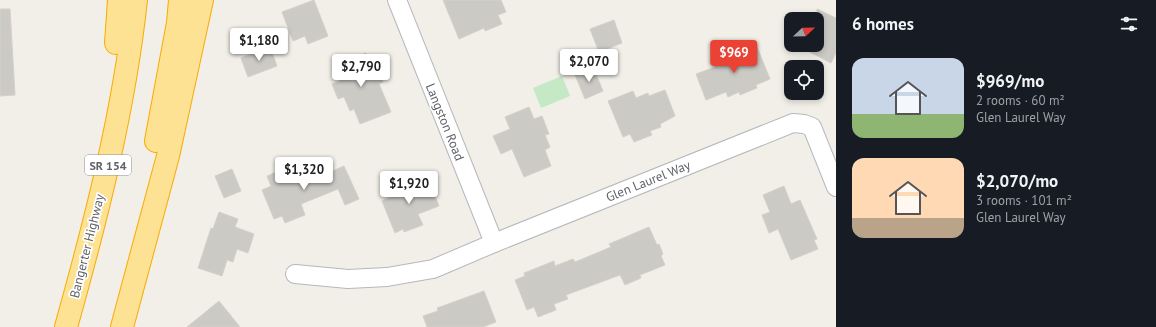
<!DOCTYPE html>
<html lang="en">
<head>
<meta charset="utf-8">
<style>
  :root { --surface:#171b24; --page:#20242c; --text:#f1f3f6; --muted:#9ea1a6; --accent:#ea4335 }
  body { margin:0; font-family:"PT Sans",sans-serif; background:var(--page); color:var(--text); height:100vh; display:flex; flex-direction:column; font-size:15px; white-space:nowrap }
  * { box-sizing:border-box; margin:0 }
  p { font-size:13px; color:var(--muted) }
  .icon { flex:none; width:22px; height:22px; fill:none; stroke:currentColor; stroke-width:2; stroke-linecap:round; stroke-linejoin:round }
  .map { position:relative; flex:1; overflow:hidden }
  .side { display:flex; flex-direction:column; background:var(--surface); width:320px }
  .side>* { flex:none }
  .needle { width:26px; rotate:68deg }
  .tools { position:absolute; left:784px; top:12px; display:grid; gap:8px }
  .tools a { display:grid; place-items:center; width:40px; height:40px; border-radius:8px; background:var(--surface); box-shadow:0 2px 6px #0003; font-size:20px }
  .price { position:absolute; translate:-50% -34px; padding:0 9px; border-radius:4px; background:#fff; color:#222; font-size:13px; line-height:26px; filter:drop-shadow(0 1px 2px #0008) }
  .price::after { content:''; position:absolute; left:50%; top:24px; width:12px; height:9px; margin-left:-6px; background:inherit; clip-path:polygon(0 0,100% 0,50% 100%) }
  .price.active { background:var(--accent); color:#fff }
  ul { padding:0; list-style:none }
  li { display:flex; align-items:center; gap:12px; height:100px; padding:0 16px }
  li span { display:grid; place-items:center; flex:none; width:112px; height:80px; border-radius:12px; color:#555 }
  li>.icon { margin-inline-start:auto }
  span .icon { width:48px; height:48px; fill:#fffc; stroke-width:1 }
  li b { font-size:17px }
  h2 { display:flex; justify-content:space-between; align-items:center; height:48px; padding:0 16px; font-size:17px }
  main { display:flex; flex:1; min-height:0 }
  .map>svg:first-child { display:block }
  .green { fill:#c5e8c5 }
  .building { fill:#cccac5; stroke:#d6d1c6 }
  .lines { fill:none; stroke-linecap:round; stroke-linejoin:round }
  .street-casing { stroke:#b5b8bc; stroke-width:20 }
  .highway-casing { stroke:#f9ab00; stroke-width:24 }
  .street { stroke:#fff; stroke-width:18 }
  .highway { stroke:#fde293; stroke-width:22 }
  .labels { text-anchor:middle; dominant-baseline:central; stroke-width:3.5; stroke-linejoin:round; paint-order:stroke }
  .shield { fill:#fff; stroke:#8f9295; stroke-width:1 }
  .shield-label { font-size:12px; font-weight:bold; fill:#5f6368 }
  .street-label { font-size:13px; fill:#5f6368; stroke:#fff }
</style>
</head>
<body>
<main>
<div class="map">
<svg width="836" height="327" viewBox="0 0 836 327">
  <rect width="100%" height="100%" fill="#f1efe8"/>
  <path class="green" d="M562 76 570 96 541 108 533 88Z"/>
  <g class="building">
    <path d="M314 0 328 36 308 44 305 36 293 41 282 12Z"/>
    <path d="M443 0H501L506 12 498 15 502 24 485 31 484 28 459 39Z"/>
    <path d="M0 9H10L15 95 0 96Z"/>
    <path d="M817 9 836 18V53L831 63 796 45H817Z"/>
    <path d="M614 20 622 43 599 52 590 29Z"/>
    <path d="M741 45 744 52 757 47 770 79 756 85 757 88 740 95 739 92 728 97 726 92 706 100 696 74 715 67 713 62 725 57 723 52Z"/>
    <path d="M270 47 277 66 248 77 241 58Z"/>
    <path d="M366 53 372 68 377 66 383 82 379 84 391 112 360 124 354 109 350 111 344 97 338 99 332 84 340 81 334 66Z"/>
    <path d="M593 67 603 91 585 99 575 75Z"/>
    <path d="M665 90 675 116 660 124 661 127 650 131 652 135 634 142 630 134 623 137 608 101 633 91 636 98 648 93 649 96Z"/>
    <path d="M529 107 534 119 542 116 549 134 545 135 550 147 545 150 551 166 524 177 512 149 501 154 493 136 510 129 505 117Z"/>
    <path d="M344 166 359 199 345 205 338 189 301 204 305 215 285 223 282 216 274 219 262 190 271 186 267 176 286 168 288 174 300 169 301 171 311 167 315 179Z"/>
    <path d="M232 169 241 191 224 198 215 176Z"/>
    <path d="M407 177 412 191 430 183 439 206 418 214 423 225 404 232 403 229 395 233 382 201 395 195 390 184Z"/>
    <path d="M784 186 791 204 800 200 817 239 814 240 818 249 791 260 778 229 769 233 762 215 770 212 763 195Z"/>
    <path d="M219 212 238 219 235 227 254 234 248 253 237 249 233 262 227 260 222 276 198 268 211 228 213 229Z"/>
    <path d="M649 227 657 245 659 244 663 254 661 256 665 265 640 275 641 278 625 285 620 275 566 295 568 299 554 304 556 310 538 317 534 307 527 310 515 280 525 276 524 273 554 261 555 266 573 259 575 262 611 247 609 244Z"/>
    <path d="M484 291 496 322 483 327H427L423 316 438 311 437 308Z"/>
    <path d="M219 301 240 327H187Z"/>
  </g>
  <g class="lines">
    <g class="street-casing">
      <g id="street">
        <path d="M397 0 494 243"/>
        <path d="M295 274 348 279 387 277 433 269 494 243 793 123 804 124 812 127 836 187"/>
      </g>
    </g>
    <g class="highway-casing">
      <g id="highway">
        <path d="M116 43 119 0"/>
        <path d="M156 141 178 23 180 0"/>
        <path d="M66 327C96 220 124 111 136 0"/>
        <path d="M122 327 168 156 202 0"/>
      </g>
    </g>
    <use href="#street" class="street"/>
    <use href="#highway" class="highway"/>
  </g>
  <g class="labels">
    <rect class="shield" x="85" y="155" width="46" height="20" rx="3"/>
    <g class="shield-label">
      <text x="108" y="165">SR 154</text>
    </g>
    <g class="street-label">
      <text transform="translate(445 122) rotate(68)">Langston Road</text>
      <text transform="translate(648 181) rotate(-22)">Glen Laurel Way</text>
      <text transform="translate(87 246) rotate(-76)">Bangerter Highway</text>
    </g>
  </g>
</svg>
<div class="tools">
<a><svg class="needle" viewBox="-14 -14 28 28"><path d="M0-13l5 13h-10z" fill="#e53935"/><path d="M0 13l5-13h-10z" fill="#9ea1a6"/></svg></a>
<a><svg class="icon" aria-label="locate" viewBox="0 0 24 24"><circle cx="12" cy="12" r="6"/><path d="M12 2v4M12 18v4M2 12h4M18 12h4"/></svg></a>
</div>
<b class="price" style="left:259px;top:62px">$1,180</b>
<b class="price active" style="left:734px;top:74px">$969</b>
<b class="price" style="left:589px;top:83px">$2,070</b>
<b class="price" style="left:361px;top:88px">$2,790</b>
<b class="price" style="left:304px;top:191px">$1,320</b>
<b class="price" style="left:409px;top:205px">$1,920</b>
</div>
<section class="side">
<h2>6 homes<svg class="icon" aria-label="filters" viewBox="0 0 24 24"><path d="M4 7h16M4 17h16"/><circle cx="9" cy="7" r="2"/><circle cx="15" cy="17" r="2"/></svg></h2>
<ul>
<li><span style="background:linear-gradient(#c9d6e8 70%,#8fb573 0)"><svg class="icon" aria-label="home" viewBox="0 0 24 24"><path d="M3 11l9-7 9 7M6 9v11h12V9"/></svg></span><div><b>$969/mo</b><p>2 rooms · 60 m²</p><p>Glen Laurel Way</p></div></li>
<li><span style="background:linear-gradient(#ffd9b3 75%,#b9a48a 0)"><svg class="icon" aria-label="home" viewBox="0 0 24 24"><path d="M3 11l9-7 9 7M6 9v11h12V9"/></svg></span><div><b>$2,070/mo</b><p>3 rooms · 101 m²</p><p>Glen Laurel Way</p></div></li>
</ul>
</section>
</main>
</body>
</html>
